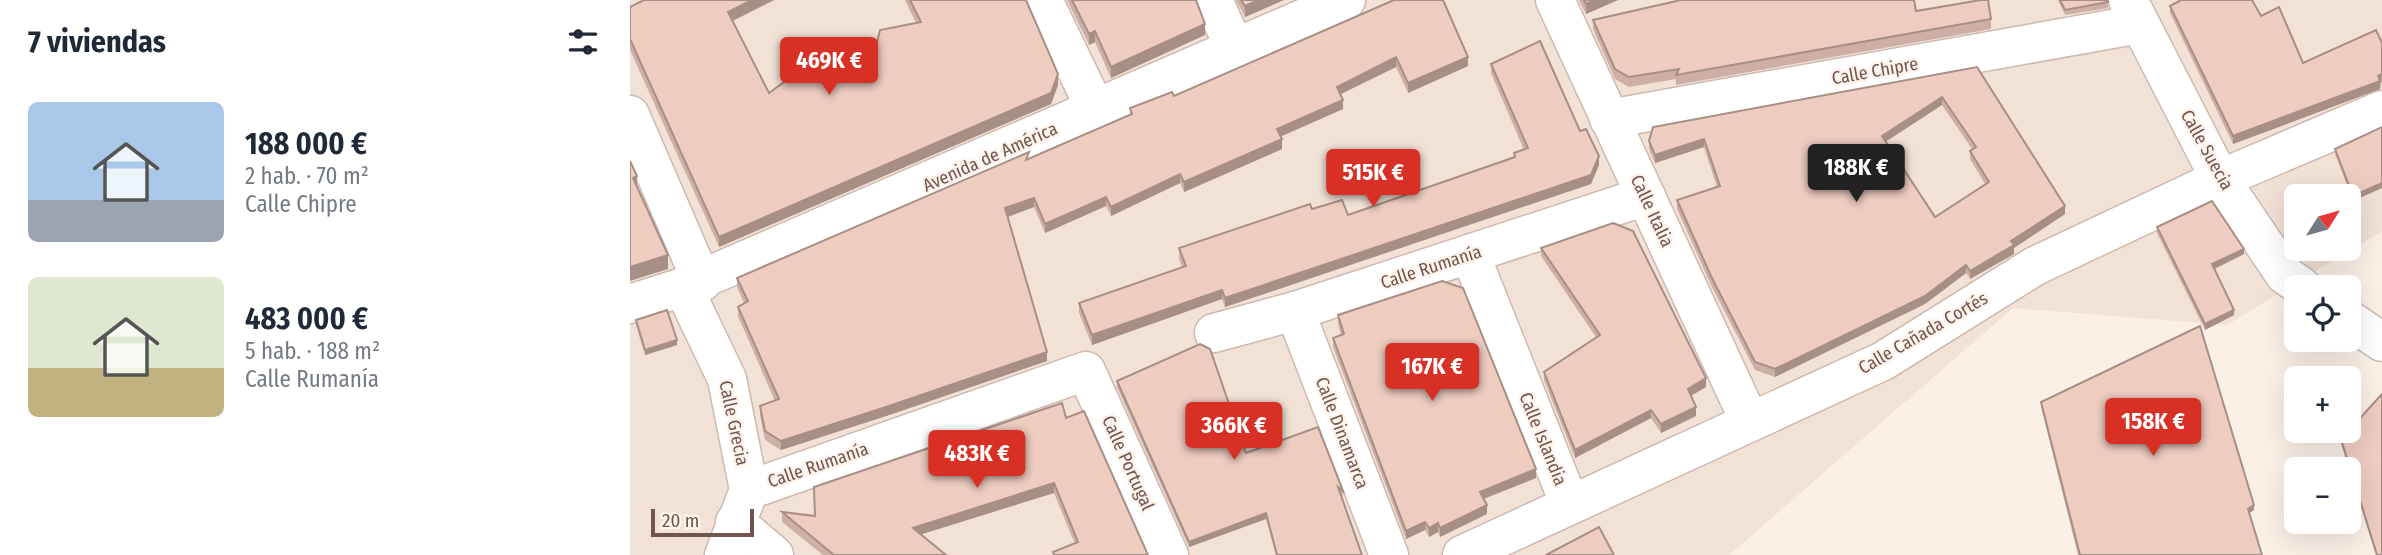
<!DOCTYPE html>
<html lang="es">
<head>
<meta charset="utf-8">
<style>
  :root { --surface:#fff; --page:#f2f2f3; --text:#1f2937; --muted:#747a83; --accent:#d93025 }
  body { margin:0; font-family:"Fira Sans Condensed",sans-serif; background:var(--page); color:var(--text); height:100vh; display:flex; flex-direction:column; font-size:26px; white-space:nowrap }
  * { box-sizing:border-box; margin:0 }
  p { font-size:23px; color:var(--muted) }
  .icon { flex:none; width:38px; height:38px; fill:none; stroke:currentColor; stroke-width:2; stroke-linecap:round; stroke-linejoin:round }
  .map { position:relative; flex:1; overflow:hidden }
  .sheet { display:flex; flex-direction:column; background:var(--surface); width:630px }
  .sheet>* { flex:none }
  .needle { width:46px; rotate:53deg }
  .controls { position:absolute; left:1654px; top:184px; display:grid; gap:14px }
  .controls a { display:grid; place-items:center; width:77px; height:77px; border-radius:10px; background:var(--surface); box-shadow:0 7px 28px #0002; font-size:35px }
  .scale { position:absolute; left:21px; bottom:18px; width:103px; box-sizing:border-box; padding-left:7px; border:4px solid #72554d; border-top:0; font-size:19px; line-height:24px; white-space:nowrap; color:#72554d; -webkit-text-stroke:5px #fef4ec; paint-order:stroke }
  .price { position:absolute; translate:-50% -60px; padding:0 16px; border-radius:7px; background:var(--accent); color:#fff; font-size:23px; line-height:46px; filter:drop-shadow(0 2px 4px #0008) }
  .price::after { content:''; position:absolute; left:50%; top:42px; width:21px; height:16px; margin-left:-10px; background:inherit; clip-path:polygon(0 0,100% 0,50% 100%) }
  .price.active { background:#222; color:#fff }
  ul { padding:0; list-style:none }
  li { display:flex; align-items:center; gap:21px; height:175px; padding:0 28px }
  li span { display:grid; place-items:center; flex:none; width:196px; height:140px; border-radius:10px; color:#555 }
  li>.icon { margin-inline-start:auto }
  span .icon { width:84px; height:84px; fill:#fffc; stroke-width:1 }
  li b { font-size:30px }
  h2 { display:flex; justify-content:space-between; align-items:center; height:84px; padding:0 28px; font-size:30px }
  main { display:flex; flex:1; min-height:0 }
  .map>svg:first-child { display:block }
  .residential { fill:#f2e1d5; fill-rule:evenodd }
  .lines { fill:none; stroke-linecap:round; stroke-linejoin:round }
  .minor-casing { stroke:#ceb9b0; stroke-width:41 }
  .tertiary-casing { stroke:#ceb9b0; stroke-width:41 }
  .minor { stroke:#fff; stroke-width:38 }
  .tertiary { stroke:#fff; stroke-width:38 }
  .wall { fill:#cdafa5; fill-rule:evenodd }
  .shaded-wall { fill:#a78f86 }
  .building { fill:#eeccc0; stroke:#a78f86; stroke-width:2; fill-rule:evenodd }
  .labels { text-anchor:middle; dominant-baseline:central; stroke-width:5; stroke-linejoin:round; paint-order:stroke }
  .street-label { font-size:18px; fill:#72554d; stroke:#fef4ec }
</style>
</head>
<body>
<main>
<section class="sheet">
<h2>7 viviendas<svg class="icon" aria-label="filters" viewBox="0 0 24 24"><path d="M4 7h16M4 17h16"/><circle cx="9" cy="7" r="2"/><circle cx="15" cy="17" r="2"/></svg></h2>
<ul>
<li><span style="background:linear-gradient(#a9c7e8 70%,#9aa5b1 0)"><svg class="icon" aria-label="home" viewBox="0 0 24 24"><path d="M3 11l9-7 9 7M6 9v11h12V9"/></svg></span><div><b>188 000 €</b><p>2 hab. · 70 m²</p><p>Calle Chipre</p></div></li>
<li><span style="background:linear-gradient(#dfe7d0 65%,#c2b280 0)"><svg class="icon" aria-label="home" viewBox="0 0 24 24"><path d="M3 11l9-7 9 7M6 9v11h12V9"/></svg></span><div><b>483 000 €</b><p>5 hab. · 188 m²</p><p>Calle Rumanía</p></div></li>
</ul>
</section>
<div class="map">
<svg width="1752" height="555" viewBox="0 0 1752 555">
  <rect width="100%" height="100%" fill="#fbf0e6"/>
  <path class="residential" d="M0 0H1752V231L1597 325 1383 308 1099 555H0ZM1666 196H1718V248H1666Z"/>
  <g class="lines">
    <g class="minor-casing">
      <g id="minor">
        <path d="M413 0 466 110"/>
        <path d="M583 0 605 49"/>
        <path d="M925 0 1120 422"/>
        <path d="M979 119 1510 24"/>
        <path d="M1590 179 1752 110"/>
        <path d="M840 254 940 505"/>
        <path d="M0 304 53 287"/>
        <path d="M665 311 759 555"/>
        <path d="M584 333 665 311 1016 196"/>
        <path d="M119 490 456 371 539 555"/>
      </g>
    </g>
    <g class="tertiary-casing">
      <g id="tertiary">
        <path d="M1498 0 1590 179 1655 275 1672 287"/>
        <path d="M0 115 72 282"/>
        <path d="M1718 319 1752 342"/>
        <path d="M105 522 144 555"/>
        <path d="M94 555 119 490 97 379 53 287 716 0"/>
        <path d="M832 555 1253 361 1405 266 1590 179"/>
      </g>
    </g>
    <use href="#minor" class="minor"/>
    <use href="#tertiary" class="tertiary"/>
  </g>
  <g class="wall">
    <path d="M14 0H144L103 21 139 93 184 74 286 23 275 0H396L428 85 421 104 89 247 0 50V7Z"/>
    <path d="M437 0H566L575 35 481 78 465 42 459 45Z"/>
    <path d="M606 0H654L615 17Z"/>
    <path d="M764 0 838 66 778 93 766 67 710 94 713 109 650 137 652 149 554 192 550 183 481 216 476 206 415 233 404 207 377 217 417 361 259 415 151 450 135 440 130 415V406L145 401 108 316V307L114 303 107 287V278L399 159 500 115V108L544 96Z"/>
    <path d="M949 0H988L956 14Z"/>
    <path d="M1428 0H1477L1478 8 1435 15Z"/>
    <path d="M1540 6 1631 16 1673 63 1752 43V82H1750V89L1603 144 1540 13Z"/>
    <path d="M1286 11 1361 19V29L1046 85V79L999 87 985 79 963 29V20Z"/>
    <path d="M861 64 950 131 969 165 961 184 598 306 595 307 592 299 462 345 449 313V303L552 267 549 258V248L682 209 718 215 884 157V153L894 150 861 73Z"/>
    <path d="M1347 67 1435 214 1384 248V254L1340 279 1336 273 1295 304 1145 377 1125 370 1081 285 1047 209V200L1087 187 1074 147 1025 163 1019 149V141ZM1312 105 1342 149 1340 151V159L1355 184 1305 217 1255 142Z"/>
    <path d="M1752 127 1723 201 1705 154V149Z"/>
    <path d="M1527 227 1614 254 1584 269 1604 315 1575 330 1527 233Z"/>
    <path d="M911 248 1076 387 1061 396 1066 416 1031 433 1021 418 945 458 914 380V372L966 337 911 256Z"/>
    <path d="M708 315 906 478 854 499 857 514 810 537 808 532 799 537 795 530 776 539 703 347V338L711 335 708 324Z"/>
    <path d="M6 320 47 345 15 355 6 325Z"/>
    <path d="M487 381 616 453 688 427 713 491V496L711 494 732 555H646L636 519 559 547 487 387Z"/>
    <path d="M1411 402 1624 510 1619 513 1632 555H1448L1411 407Z"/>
    <path d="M436 418 518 555H423V552L445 544 424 493 291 534 316 555H193L152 522V512L185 516Z"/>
    <path d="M1711 439 1752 555H1746L1711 444Z"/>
  </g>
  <g class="shaded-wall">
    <path d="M122 0H144L98 23V12Z"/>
    <path d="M629 0H654L615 17V6Z"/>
    <path d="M964 0H988L956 14V4Z"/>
    <path d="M575 24V35L481 78V67Z"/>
    <path d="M465 31V42L459 45V34Z"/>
    <path d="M766 57V67L707 96V87Z"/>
    <path d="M838 57V66L778 93V83Z"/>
    <path d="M428 74V85L421 104 89 247V237Z"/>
    <path d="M1752 74 1750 89 1603 144V136Z"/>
    <path d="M1312 97V105L1252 144V136Z"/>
    <path d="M713 100V109L647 138V129Z"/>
    <path d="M652 139V149L554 192V182Z"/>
    <path d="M1074 139V147L1025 163V155Z"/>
    <path d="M969 156V165L961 184 595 307V298Z"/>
    <path d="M550 174V183L481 216V207Z"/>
    <path d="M7 176V190L3 178Z"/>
    <path d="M1752 183V188L1723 201V196Z"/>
    <path d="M476 197V206L415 233V224Z"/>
    <path d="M404 198V207L375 218V208Z"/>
    <path d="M1435 206V214L1384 248V254L1340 279V271L1381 241Z"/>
    <path d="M1614 249V254L1582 270V264Z"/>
    <path d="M38 255V269L0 281V267Z"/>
    <path d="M1336 265V273L1295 304 1145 377V369Z"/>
    <path d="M592 290V299L462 345V335Z"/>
    <path d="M1604 310V315L1575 330V324Z"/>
    <path d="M47 340V345L15 355V350Z"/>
    <path d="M417 352V361L259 415 151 450V441Z"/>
    <path d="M1076 378V387L1058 397V389Z"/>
    <path d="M1066 407V416L1031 433V424Z"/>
    <path d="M1021 410V418L945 458V450Z"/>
    <path d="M906 469V478L850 500V492Z"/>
    <path d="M424 483V493L283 537V528Z"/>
    <path d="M857 505V514L810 537V528Z"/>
    <path d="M1624 505V510L1618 514V509Z"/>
    <path d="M636 513V519L559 547V542Z"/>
    <path d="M795 522V530L776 539V531Z"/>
    <path d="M808 523V532L799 537V528Z"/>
  </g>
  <g class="building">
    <path d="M14 0H122L98 12 139 93 173 68 184 74 247 42 250 30 291 22 280 0H396L428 74 421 93 89 237 0 39V7Z"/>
    <path d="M442 0H566L575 24 481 67 465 31 459 34Z"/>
    <path d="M611 0H629L615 6Z"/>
    <path d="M764 0H813L838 57 778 83 766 57 707 87 713 100 647 129 652 139 554 182 550 174 481 207 476 197 415 224 404 198 375 208 417 352 259 406 151 441 135 431 130 406 149 399 108 307 118 301 107 278 399 152 396 160 502 114 500 108 542 92 544 96Z"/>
    <path d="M954 0H964L956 4Z"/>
    <path d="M1051 0H1284L1286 11 1351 0H1358L1361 19 1046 75 1049 69 999 77 985 69 963 20Z"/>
    <path d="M1430 0H1477L1478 2 1435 10Z"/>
    <path d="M1551 0H1622L1631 16 1649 7 1673 63 1746 30 1752 43V74L1748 76 1750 81 1603 136 1540 6Z"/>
    <path d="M910 41 950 131 956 129 969 156 961 175 598 297 595 298 592 290 462 335 449 303 556 266 549 248 680 204 682 209 712 200 718 215 885 157 884 153 898 148 861 64Z"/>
    <path d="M1347 67 1435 206 1381 241 1384 245 1340 271 1336 265 1295 296 1145 369 1125 362 1081 276 1047 200 1090 186 1074 139 1025 155 1019 141 1023 127ZM1312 97 1346 147 1340 151 1359 182 1305 217 1252 136Z"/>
    <path d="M1752 127V183L1723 196 1705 149Z"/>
    <path d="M0 161 7 176 3 178 38 255 0 267Z"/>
    <path d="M1582 201 1614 249 1582 264 1604 310 1575 324 1527 227Z"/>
    <path d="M983 223 1003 231 1076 378 1058 389 1066 407 1031 424 1021 410 945 450 914 372 970 335 911 248Z"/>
    <path d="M812 281 833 288 906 469 850 492 857 505 810 528 808 523 799 528 795 522 776 531 703 338 714 334 708 315Z"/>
    <path d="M37 310 47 340 15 350 6 320Z"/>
    <path d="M1570 326 1624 505 1618 509 1632 555H1450L1411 402Z"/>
    <path d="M570 344 580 349 616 453 688 427 713 491 708 487 732 555H647L636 513 559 542 487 381Z"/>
    <path d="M1752 394V555H1747L1711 439Z"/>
    <path d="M432 403 436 418 454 411 518 555H424L423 552 448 542 424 483 283 528 316 555H204L152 512 185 516 184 487Z"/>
    <path d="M969 527 984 555H916Z"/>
  </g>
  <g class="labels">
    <g class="street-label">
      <text transform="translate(1245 71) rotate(-10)">Calle Chipre</text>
      <text transform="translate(1577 150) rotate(61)">Calle Suecia</text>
      <text transform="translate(360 157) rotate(-24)">Avenida de América</text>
      <text transform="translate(1022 211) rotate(65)">Calle Italia</text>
      <text transform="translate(801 267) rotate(-18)">Calle Rumanía</text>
      <text transform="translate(1293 333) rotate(-30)">Calle Cañada Cortés</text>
      <text transform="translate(104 423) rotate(78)">Calle Grecia</text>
      <text transform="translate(712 433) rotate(69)">Calle Dinamarca</text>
      <text transform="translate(913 439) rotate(68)">Calle Islandia</text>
      <text transform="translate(498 463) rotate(66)">Calle Portugal</text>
      <text transform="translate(188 465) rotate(-19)">Calle Rumanía</text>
    </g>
  </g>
</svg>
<div class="controls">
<a><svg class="needle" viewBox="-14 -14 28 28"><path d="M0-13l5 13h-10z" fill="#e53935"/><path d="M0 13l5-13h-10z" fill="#747a83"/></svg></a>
<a><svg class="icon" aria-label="locate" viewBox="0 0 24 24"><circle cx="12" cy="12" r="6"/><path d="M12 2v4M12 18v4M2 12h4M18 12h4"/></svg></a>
<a>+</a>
<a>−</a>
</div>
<div class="scale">20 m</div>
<b class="price" style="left:199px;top:97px">469K €</b>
<b class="price active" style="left:1226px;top:204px">188K €</b>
<b class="price" style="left:743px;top:209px">515K €</b>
<b class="price" style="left:802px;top:403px">167K €</b>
<b class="price" style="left:1523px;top:458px">158K €</b>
<b class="price" style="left:604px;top:462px">366K €</b>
<b class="price" style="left:347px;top:490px">483K €</b>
</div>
</main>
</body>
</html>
